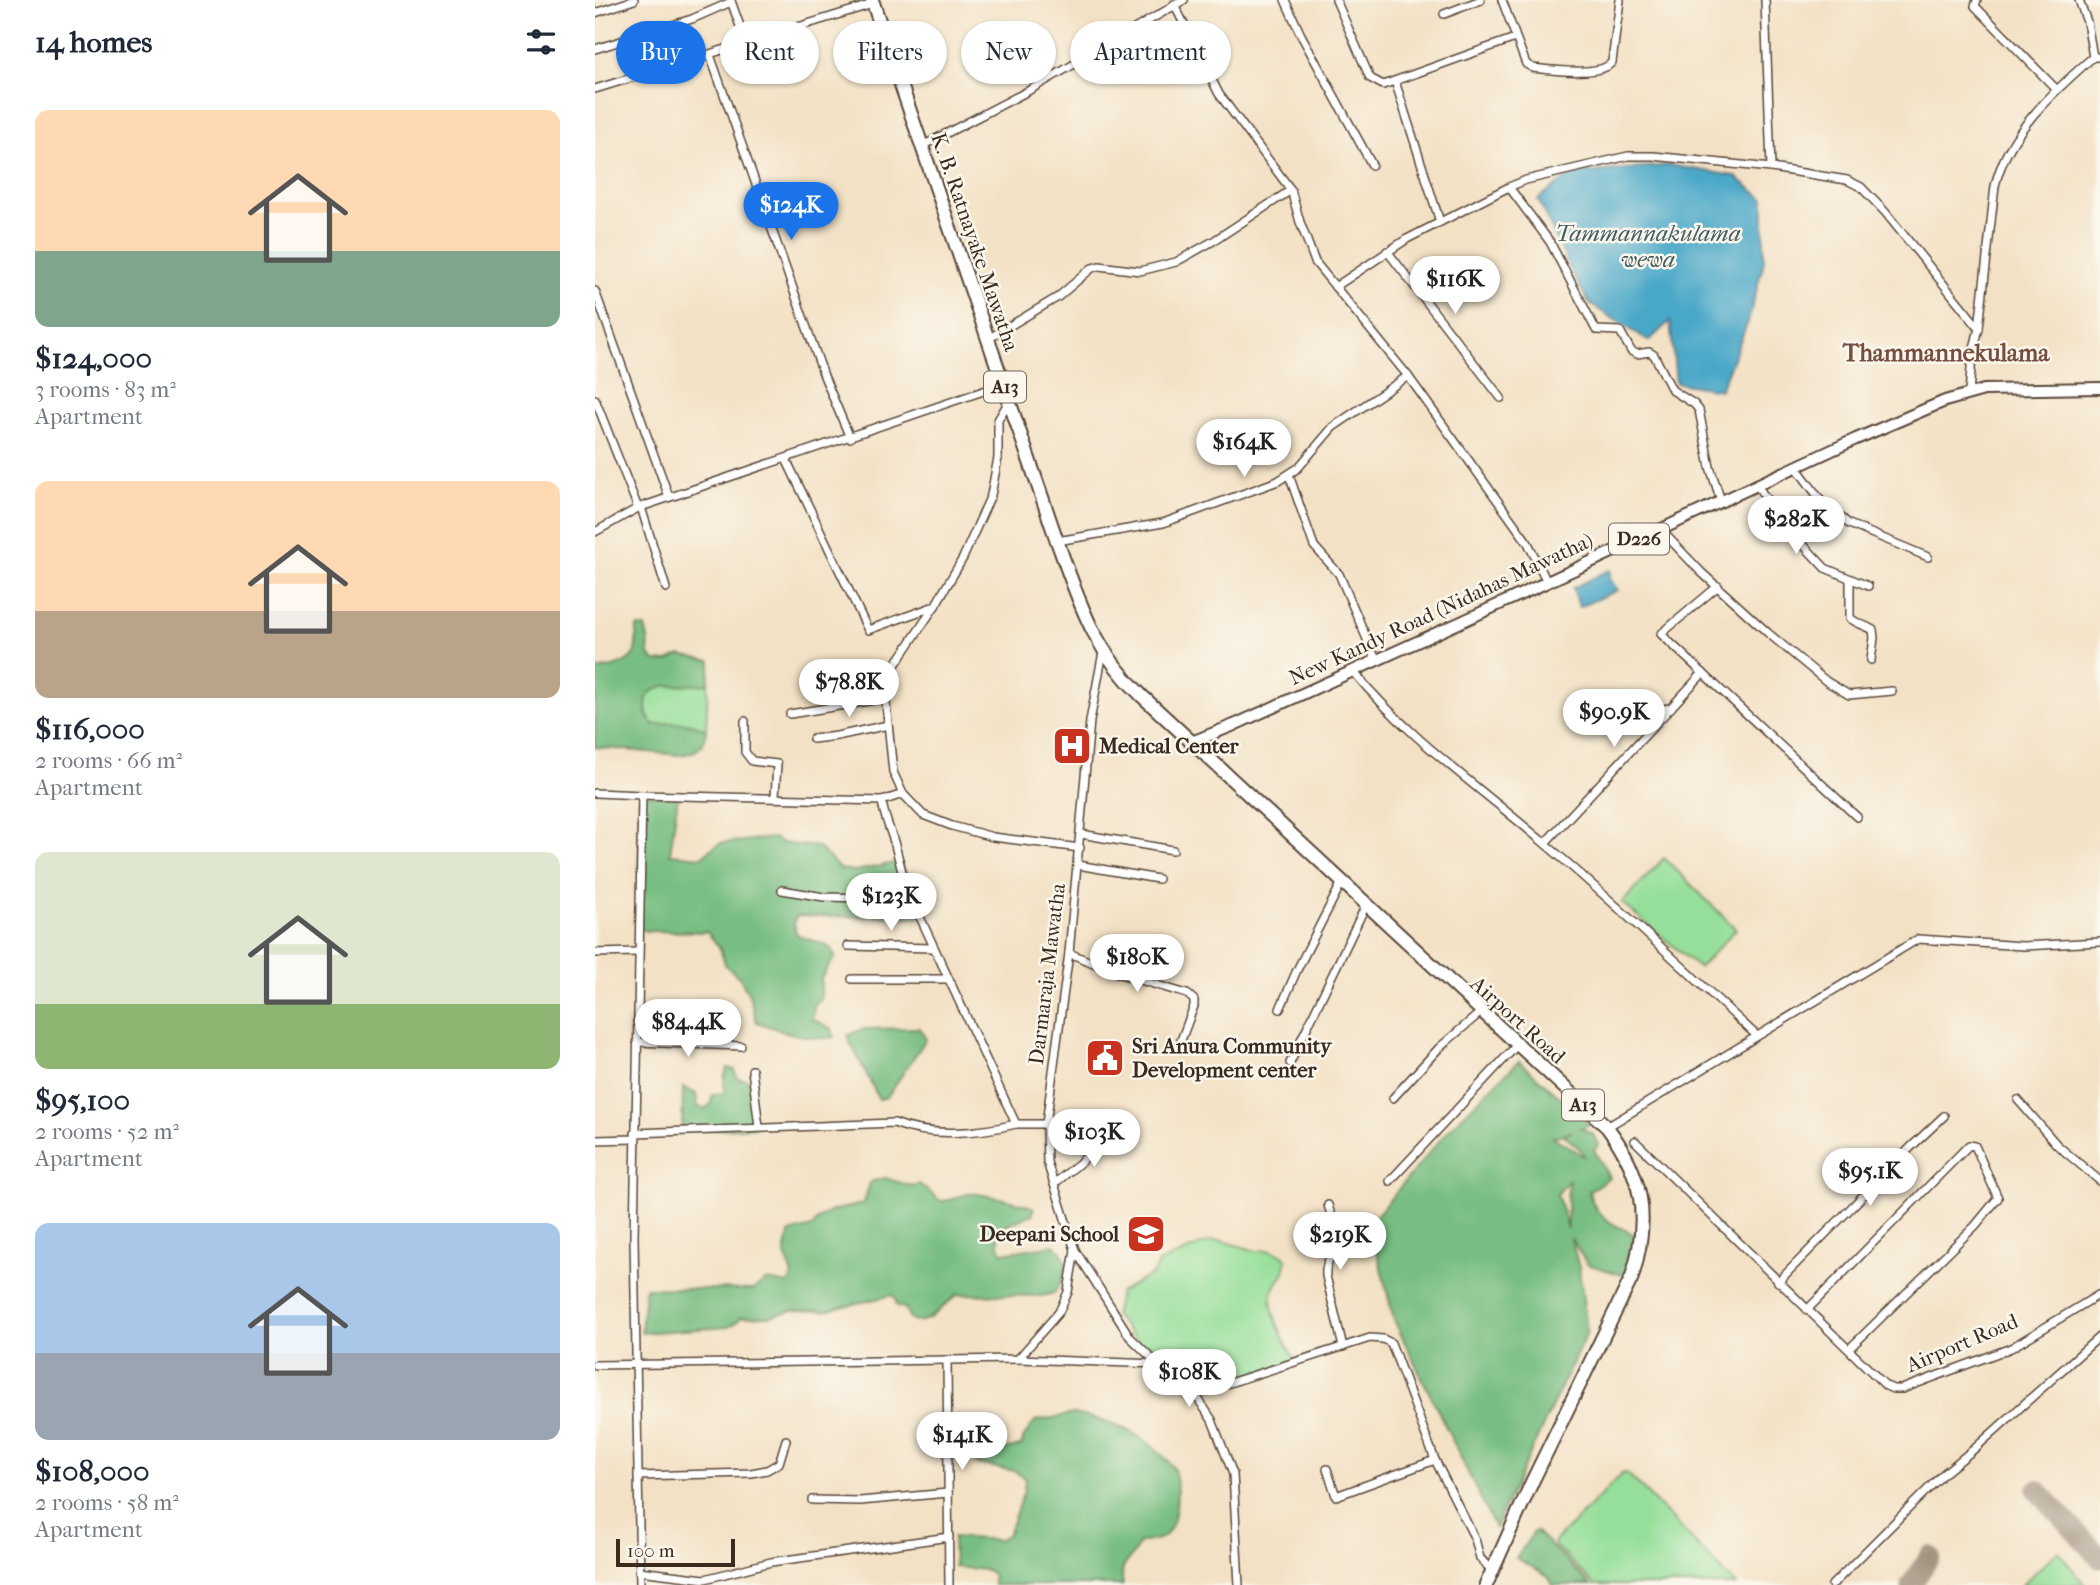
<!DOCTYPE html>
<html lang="en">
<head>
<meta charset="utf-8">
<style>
  :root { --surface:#fff; --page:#f2f2f3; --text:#1f2937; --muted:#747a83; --accent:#1a73e8 }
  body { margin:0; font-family:"IM FELL French Canon",serif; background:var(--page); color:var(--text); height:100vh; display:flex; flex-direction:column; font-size:26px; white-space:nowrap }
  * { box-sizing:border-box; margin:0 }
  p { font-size:23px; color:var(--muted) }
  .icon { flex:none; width:38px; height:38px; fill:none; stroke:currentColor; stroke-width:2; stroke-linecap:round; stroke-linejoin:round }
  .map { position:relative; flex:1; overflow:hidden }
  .drawer { display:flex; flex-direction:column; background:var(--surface); width:595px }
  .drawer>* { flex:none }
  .hud { position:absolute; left:21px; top:21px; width:665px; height:63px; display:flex; gap:14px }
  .scale { position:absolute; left:21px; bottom:18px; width:119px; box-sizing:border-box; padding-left:7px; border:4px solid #3b2a1e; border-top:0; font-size:19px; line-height:24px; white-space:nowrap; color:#3b2a1e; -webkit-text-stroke:5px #fbf7ec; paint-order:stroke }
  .price { position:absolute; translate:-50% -60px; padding:0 16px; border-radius:24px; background:#fff; color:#222; font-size:23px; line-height:46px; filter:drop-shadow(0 2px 4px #0008) }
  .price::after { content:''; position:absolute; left:50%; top:42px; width:21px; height:16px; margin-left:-10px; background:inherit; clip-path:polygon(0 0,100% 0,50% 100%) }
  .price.selected { background:var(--accent); color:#fff }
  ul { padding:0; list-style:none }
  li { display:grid; align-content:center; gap:14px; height:371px; padding:0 35px }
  li span { display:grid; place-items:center; height:217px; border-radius:14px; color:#555 }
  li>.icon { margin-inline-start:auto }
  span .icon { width:126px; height:126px; fill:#fffc; stroke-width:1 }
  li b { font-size:30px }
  h2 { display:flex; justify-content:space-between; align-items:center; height:84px; padding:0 35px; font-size:30px }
  .chip { padding:0 24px; border-radius:32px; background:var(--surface); box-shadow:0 2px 5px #0004; font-size:24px; line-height:63px }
  .chip.selected { background:var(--accent); color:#fff }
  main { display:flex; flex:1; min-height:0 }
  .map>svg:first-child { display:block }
  .green { fill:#95df9a; stroke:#68845c; stroke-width:2 }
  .forest { fill:#78be82; stroke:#5a7450; stroke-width:2; fill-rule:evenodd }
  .water { fill:#49a7c8; stroke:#426873; stroke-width:2 }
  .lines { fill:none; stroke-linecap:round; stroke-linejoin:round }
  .taxiway { stroke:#978672; stroke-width:21 }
  .street-casing { stroke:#574537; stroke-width:10 }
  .primary-casing { stroke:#574537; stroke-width:14 }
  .highway-casing { stroke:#574537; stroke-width:16 }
  .street { stroke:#fff; stroke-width:7 }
  .primary { stroke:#fff; stroke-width:10 }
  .highway { stroke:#fff; stroke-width:12 }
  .labels { text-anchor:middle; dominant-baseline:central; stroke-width:5; stroke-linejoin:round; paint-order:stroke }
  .shield { fill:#fbf7ec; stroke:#75685c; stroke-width:2 }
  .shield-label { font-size:19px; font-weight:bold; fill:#3b2a1e }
  .street-label { font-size:21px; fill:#3b2a1e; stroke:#fbf7ec }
  .poi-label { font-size:21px; font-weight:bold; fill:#3b2a1e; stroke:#fbf7ec; text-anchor:start }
  .water-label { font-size:23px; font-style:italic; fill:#415c62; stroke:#fbf7ec }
  .quarter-label { font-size:24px; font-weight:bold; fill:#774f40; stroke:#fbf7ec }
</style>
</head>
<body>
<main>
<section class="drawer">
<h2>14 homes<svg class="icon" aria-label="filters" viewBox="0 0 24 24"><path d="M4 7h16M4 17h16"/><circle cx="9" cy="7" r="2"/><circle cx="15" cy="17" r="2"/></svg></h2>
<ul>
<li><span style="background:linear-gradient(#ffd9b3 65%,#7fa58c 0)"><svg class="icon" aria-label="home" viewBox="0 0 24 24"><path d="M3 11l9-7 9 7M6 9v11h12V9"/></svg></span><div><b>$124,000</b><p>3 rooms · 83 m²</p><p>Apartment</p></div></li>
<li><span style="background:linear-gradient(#ffd9b3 60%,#b9a48a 0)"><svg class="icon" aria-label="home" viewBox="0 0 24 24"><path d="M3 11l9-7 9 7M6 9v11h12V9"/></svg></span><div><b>$116,000</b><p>2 rooms · 66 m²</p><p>Apartment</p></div></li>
<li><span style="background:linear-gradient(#dfe7d0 70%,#8fb573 0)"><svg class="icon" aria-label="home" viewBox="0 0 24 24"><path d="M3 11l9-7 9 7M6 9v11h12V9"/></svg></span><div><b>$95,100</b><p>2 rooms · 52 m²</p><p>Apartment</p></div></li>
<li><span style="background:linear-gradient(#a9c7e8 60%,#9aa5b1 0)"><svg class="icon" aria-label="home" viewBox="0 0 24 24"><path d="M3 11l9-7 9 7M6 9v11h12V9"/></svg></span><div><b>$108,000</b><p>2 rooms · 58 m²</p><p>Apartment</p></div></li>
</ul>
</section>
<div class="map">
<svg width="1505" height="1585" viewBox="0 0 1505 1585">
  <rect width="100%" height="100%" fill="#fbf7ec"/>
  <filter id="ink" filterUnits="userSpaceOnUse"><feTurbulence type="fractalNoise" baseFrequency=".0143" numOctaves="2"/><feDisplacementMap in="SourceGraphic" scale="14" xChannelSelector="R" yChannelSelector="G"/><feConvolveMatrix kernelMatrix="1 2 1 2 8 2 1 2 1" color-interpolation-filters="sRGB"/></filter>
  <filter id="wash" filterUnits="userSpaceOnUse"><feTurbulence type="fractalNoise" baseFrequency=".00686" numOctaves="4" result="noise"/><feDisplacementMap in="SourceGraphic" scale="28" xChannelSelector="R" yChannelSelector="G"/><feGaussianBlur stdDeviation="1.57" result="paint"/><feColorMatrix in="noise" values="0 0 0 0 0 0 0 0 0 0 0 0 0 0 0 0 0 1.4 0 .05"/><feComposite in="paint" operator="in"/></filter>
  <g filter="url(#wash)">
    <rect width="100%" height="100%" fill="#f3e1c5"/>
    <g class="green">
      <path d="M93 684H113L111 730C94 720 78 723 58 725 50 713 49 706 53 693L68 686Z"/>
      <path d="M1069 858 1141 929 1104 968 1027 903Z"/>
      <path d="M615 1241H627L662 1251 675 1250 688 1255 691 1259C692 1275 681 1280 677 1294 672 1309 693 1348 701 1362L600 1394 563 1364 519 1315 525 1292 558 1274 563 1263Z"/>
      <path d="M1028 1473 1033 1474 1141 1585H1000L960 1546 959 1542Z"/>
      <path d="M1463 1551 1490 1585H1427Z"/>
    </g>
    <g class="forest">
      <path d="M42 627 50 628 53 639 54 655 60 661 71 662 85 655 116 661 113 684 68 686 54 693C49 706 50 714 58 725 78 723 94 720 111 730 110 748 101 753 85 755L0 747V669C12 670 36 664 40 651 42 644 41 635 42 627Z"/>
      <path d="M45 795 83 796 75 854 107 857 114 850 126 843 179 838 187 843 223 847 245 869 260 871 305 862 325 917 201 916 199 924 202 935C213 940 226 941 236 948L240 957 226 978V998L219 1006 217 1019 237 1029 239 1037C214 1041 186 1031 162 1022L154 995 145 978 131 966 124 947 112 932 51 931 44 928Z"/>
      <path d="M324 1028 331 1039 292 1097 284 1099 254 1040 253 1035 268 1029Z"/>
      <path d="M924 1061 995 1124 986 1128 998 1134 1003 1145 999 1150 1014 1178 994 1191C1000 1219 1017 1223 1040 1235L1030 1276 992 1264 976 1238 984 1268 992 1332 900 1528 799 1320 775 1223 856 1127ZM977 1131 969 1135 986 1150 989 1156 958 1137ZM974 1180 972 1198 973 1229 962 1194Z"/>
      <path d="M132 1068 140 1070 142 1078 154 1080 160 1127 87 1131 88 1087 101 1094 103 1107 109 1109 116 1104 117 1095 129 1093V1078Z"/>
      <path d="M290 1178 316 1186 324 1184 346 1201C357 1201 363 1196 373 1194 384 1192 429 1203 439 1208L438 1214 406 1227C403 1236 402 1246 408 1253L459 1245C478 1261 472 1274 459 1293L447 1296 363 1294 335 1318 324 1322 315 1319 310 1308 302 1306 300 1298 297 1295 230 1311 200 1310 175 1316 146 1317 142 1322 133 1327 46 1333 50 1288 158 1290 172 1280 193 1284 198 1275 190 1255 194 1233 217 1227C232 1205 248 1211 269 1203L275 1182Z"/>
      <path d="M479 1414C513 1420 544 1431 569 1457 572 1460 577 1466 579 1470 584 1485 583 1526 569 1536 563 1541 551 1541 544 1543 537 1563 523 1561 528 1585H398V1575L392 1570 359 1567 358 1537 404 1540 413 1534 429 1491 430 1479 420 1471 381 1464C392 1452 412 1451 427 1445L428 1439 440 1421Z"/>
      <path d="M941 1531 996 1585H957V1582L953 1576 921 1558 939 1532Z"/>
    </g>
    <g class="water">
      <path d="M1074 165 1140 176 1169 199V261L1153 322 1125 390 1081 383 1075 321 1054 341 995 304 978 275 943 199 977 174Z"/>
      <path d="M1014 570 1016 572 1014 578 1023 590 984 607 978 588Z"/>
    </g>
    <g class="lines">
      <g class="taxiway">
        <path d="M1442 1490 1505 1558"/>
        <path d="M1316 1585 1335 1556"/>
      </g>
    </g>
  </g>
  <g filter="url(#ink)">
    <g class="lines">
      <g class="street-casing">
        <g id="street">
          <path d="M690 0 706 35 777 165"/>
          <path d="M741 0 775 78 788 85 920 38"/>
          <path d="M907 0 931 64 938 68C956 70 1007 77 1017 62L1025 0"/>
          <path d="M1170 0 1176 168"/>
          <path d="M1382 0 1380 6 1461 89"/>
          <path d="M1484 0 1492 22 1498 57"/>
          <path d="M136 1 151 43"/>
          <path d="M579 4 624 94 696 190 705 222 720 262 813 376 933 543 952 582"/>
          <path d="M0 13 39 0"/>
          <path d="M849 14 886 0"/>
          <path d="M0 49 97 19 136 2"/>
          <path d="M115 55 229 376 255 438"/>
          <path d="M800 81 845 222"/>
          <path d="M0 89 278 4"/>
          <path d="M327 146 433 91 589 0"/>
          <path d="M914 187 955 242 1001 330 1025 331 1036 351 1042 354 1054 352 1059 355 1077 390 1099 404 1104 410 1115 467 1126 501"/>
          <path d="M792 251 906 398"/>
          <path d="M740 287 812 239 914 187 931 180 1033 156H1058L1176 168 1252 180 1266 187 1290 212 1384 328"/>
          <path d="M0 291 74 497"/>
          <path d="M393 339 463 297 497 268 504 266 545 271 581 262 620 240 696 190"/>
          <path d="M1374 393 1377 357 1384 328 1400 186C1412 133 1458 92 1498 57H1505"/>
          <path d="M0 399 43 508"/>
          <path d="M414 401 403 420V458L396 495 368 558 340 606 298 668 291 703 298 772 308 794 328 815 357 826 398 837 485 848"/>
          <path d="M191 459 273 630 340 606"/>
          <path d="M1201 467 1227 502 1254 524 1333 557"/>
          <path d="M694 475 719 546 744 574 781 660"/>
          <path d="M1162 485 1185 520 1230 568 1273 586"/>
          <path d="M46 507 71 588"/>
          <path d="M1065 529 1106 572 1173 633 1231 681 1254 695 1297 691"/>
          <path d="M0 532 43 508 409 384"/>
          <path d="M462 541 568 523 683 481 703 468 738 427 813 376"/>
          <path d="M1255 579V618C1262 624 1270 625 1278 630L1279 638 1276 660"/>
          <path d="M1123 586 1066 634 1262 817"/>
          <path d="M758 671C812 737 884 787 948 842 1021 903 1091 971 1161 1035"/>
          <path d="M1030 704 1059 710 1076 708"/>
          <path d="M195 714 292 698"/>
          <path d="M150 721V752L157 761 182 764 180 797"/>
          <path d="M218 739 242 736 293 725"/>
          <path d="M0 793 47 795"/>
          <path d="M287 801C289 819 297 832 301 849 308 873 311 895 325 917L421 1124H451"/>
          <path d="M486 834 578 850"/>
          <path d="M950 843 1108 673"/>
          <path d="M483 865 563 879"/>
          <path d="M187 890 229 897 314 899"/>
          <path d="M253 946 338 948"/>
          <path d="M0 953 43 952"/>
          <path d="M474 953 525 974 592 994 599 1000V1006L585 1043"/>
          <path d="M257 979H352"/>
          <path d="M685 1009 702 970 747 882"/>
          <path d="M42 1022 139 1026"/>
          <path d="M42 1042 146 1046"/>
          <path d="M695 1063 771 905"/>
          <path d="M157 1070 164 1127"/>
          <path d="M798 1098 844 1048 886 1012"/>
          <path d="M1423 1100 1462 1145 1505 1181"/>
          <path d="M1012 1127 1323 939 1428 946 1505 942"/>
          <path d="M40 1133 299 1123C336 1138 384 1133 421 1124"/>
          <path d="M0 1140 40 1139"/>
          <path d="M1040 1141 1291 1386 1298 1389H1307L1416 1348 1505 1294"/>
          <path d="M795 1181 922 1045"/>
          <path d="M459 1184 487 1161 502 1144 509 1139 527 1134"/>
          <path d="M733 1205C737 1218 742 1233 739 1247 736 1259 730 1262 731 1276L748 1347"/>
          <path d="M480 1250 535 1337 563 1364"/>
          <path d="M1183 1282 1316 1147 1349 1116"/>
          <path d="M1212 1310 1374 1145 1380 1146 1403 1198 1380 1226 1254 1349"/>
          <path d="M423 1359 563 1364 585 1379 600 1394 617 1420 638 1474 644 1585"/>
          <path d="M352 1360 354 1585"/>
          <path d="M0 1365 423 1359 464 1312 473 1292 480 1250 452 1162 451 1124 474 953 495 721 508 652"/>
          <path d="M600 1394 775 1338 788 1339 796 1343 840 1460 880 1539 885 1558 897 1571"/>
          <path d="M732 1469 741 1496 840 1460"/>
          <path d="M43 1476 156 1473 172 1470 184 1463 191 1440"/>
          <path d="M217 1500 265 1501 353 1493"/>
          <path d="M44 1571 110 1579 176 1562 354 1537"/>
          <path d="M45 1585 39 1237 47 795 287 801 308 794"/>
          <path d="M1237 1585 1347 1475 1378 1450 1505 1336"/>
        </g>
      </g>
      <g class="primary-casing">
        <path id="primary" d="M597 742 639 725 866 622 1261 439 1350 401 1389 390 1505 388"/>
      </g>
      <g class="highway-casing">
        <path id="highway" d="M277 0 462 541C485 603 497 648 547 696L1012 1127C1049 1176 1055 1219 1037 1277L937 1482 891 1585"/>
      </g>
      <use href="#street" class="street"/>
      <use href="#primary" class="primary"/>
      <use href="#highway" class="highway"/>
    </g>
  </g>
  <defs>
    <g id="hospital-square" transform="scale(2.0125)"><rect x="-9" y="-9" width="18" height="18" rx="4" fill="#c8321e" stroke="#fbf7ec"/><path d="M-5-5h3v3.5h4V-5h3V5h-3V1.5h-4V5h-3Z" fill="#fff"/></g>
    <g id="civic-square" transform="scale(2.0125)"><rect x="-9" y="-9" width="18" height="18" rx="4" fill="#c8321e" stroke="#fbf7ec"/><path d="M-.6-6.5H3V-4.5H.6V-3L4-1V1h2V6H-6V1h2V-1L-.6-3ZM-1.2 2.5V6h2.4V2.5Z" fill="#fff"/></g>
    <g id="school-square" transform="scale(2.0125)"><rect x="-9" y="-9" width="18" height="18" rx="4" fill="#c8321e" stroke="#fbf7ec"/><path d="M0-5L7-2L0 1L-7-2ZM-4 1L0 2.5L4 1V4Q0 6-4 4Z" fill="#fff"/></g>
  </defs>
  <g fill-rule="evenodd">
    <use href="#hospital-square" x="477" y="746"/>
    <use href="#civic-square" x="510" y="1058"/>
    <use href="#school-square" x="551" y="1234"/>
  </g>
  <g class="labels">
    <g class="shield">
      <rect x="389" y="371.5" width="42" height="31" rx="5"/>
      <rect x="1014" y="523.5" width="60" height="31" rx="5"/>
      <rect x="967" y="1089.5" width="42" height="31" rx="5"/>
    </g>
    <g class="shield-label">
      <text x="410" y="387">A13</text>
      <text x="1044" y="539">D226</text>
      <text x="988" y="1105">A13</text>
    </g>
    <g class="street-label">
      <text transform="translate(380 242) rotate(71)">K. B. Ratnayake Mawatha</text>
      <text transform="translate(846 609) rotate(-25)">New Kandy Road (Nidahas Mawatha)</text>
      <text transform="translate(452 974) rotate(-83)">Darmaraja Mawatha</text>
      <text transform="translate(923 1020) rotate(42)">Airport Road</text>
      <text transform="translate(1367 1343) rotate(-23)">Airport Road</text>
    </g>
    <g class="poi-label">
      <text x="504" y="746">Medical Center</text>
      <text x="537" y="1046">Sri Anura Community<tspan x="537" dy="24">Development center</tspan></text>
      <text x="524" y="1234" text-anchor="end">Deepani School</text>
    </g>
    <g class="water-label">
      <text x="1053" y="233">Tammannakulama<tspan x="1053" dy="26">wewa</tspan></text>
    </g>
    <g class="quarter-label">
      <text x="1351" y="353">Thammannekulama</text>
    </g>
  </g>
</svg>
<div class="scale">100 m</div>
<b class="price selected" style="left:196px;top:242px">$124K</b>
<b class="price" style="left:860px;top:316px">$116K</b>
<b class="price" style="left:649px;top:479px">$164K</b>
<b class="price" style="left:1201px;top:556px">$282K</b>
<b class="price" style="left:254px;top:719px">$78.8K</b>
<b class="price" style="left:1019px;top:749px">$90.9K</b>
<b class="price" style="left:296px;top:933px">$123K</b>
<b class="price" style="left:542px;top:994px">$180K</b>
<b class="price" style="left:93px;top:1059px">$84.4K</b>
<b class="price" style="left:499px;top:1169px">$103K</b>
<b class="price" style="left:1275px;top:1208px">$95.1K</b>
<b class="price" style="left:745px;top:1272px">$219K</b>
<b class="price" style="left:594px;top:1409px">$108K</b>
<b class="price" style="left:367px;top:1472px">$141K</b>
<div class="hud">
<a class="chip selected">Buy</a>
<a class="chip">Rent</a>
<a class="chip">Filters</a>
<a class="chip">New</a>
<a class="chip">Apartment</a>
</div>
</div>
</main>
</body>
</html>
